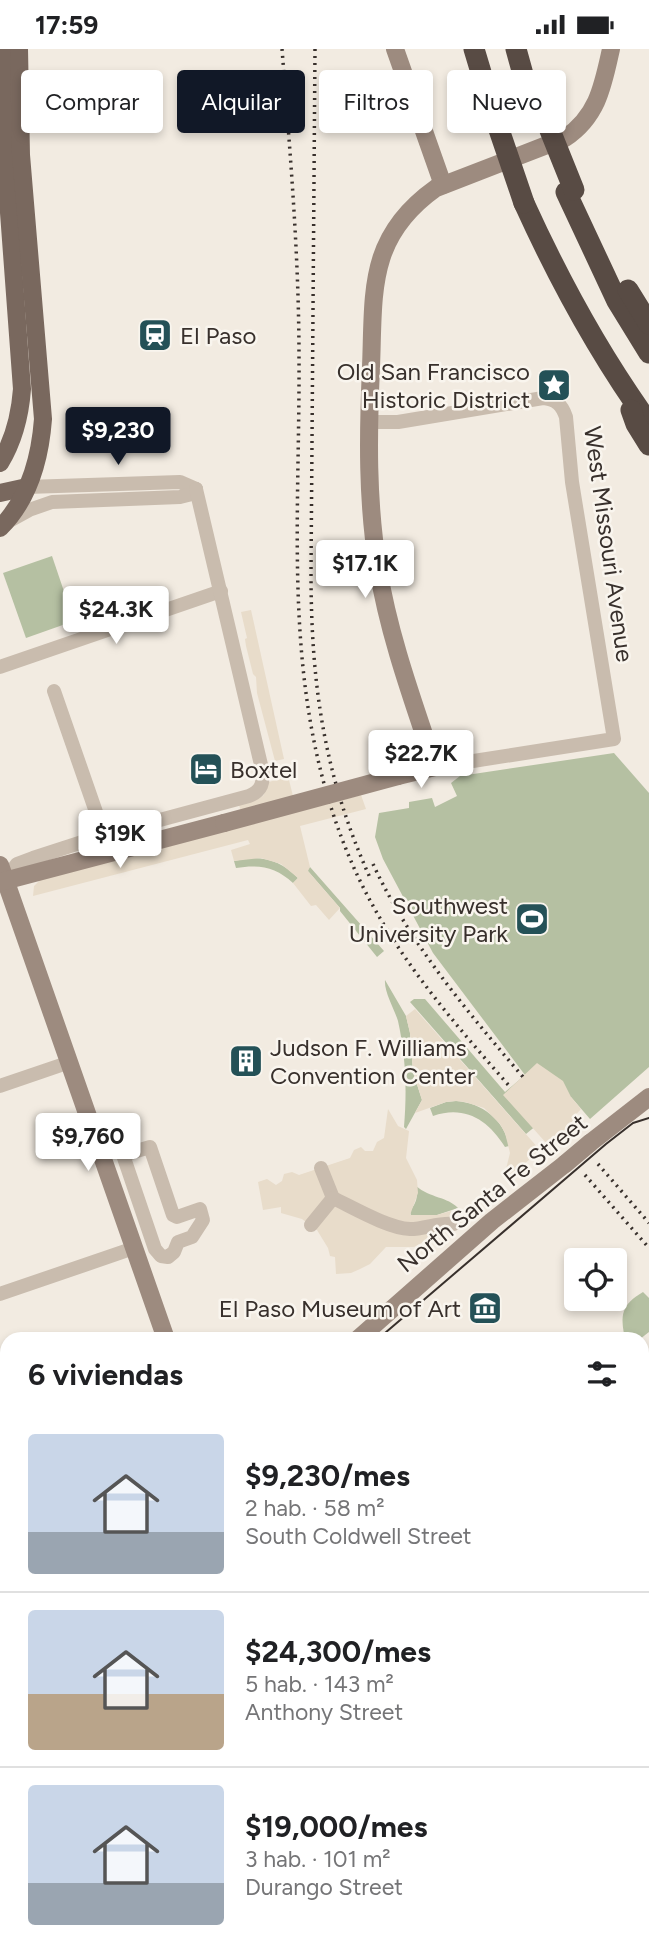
<!DOCTYPE html>
<html lang="es">
<head>
<meta charset="utf-8">
<style>
  :root { --surface:#fff; --page:#f2f2f2; --text:#202124; --muted:#757577; --line:#e0e0e0; --accent:#111827 }
  body { margin:0; font-family:Figtree,sans-serif; background:var(--page); color:var(--text); height:100vh; display:flex; flex-direction:column; font-size:26px; white-space:nowrap }
  * { box-sizing:border-box; margin:0 }
  p { font-size:23px; color:var(--muted) }
  .icon { flex:none; width:38px; height:38px; fill:none; stroke:currentColor; stroke-width:2; stroke-linecap:round; stroke-linejoin:round }
  .map { position:relative; flex:1; overflow:hidden }
  .drawer { position:absolute; left:0px; top:1283px; width:649px; height:625px; display:flex; flex-direction:column; background:var(--surface); border-radius:21px 21px 0 0; box-shadow:0 4px 10px #0003 }
  .drawer>* { flex:none }
  .top-card { position:absolute; left:21px; top:21px; width:607px; height:63px; display:flex; gap:14px }
  .fabs { position:absolute; left:564px; top:1199px; display:grid; gap:14px }
  .fabs a { display:grid; place-items:center; width:63px; height:63px; border-radius:7px; background:var(--surface); box-shadow:0 4px 10px #0003; font-size:35px }
  .price { position:absolute; translate:-50% -60px; padding:0 16px; border-radius:7px; background:#fff; color:#222; font-size:23px; line-height:46px; filter:drop-shadow(0 2px 4px #0008) }
  .price::after { content:''; position:absolute; left:50%; top:42px; width:21px; height:16px; margin-left:-10px; background:inherit; clip-path:polygon(0 0,100% 0,50% 100%) }
  .price.on { background:var(--accent); color:#fff }
  ul { padding:0; list-style:none }
  li { display:flex; align-items:center; gap:21px; height:175px; padding:0 28px }
  li+li { border-top:2px solid var(--line) }
  li span { display:grid; place-items:center; flex:none; width:196px; height:140px; border-radius:7px; color:#555 }
  li>.icon { margin-inline-start:auto }
  span .icon { width:84px; height:84px; fill:#fffc; stroke-width:1 }
  li b { font-size:30px }
  h2 { display:flex; justify-content:space-between; align-items:center; height:84px; padding:0 28px; font-size:30px }
  .tag { padding:0 24px; border-radius:7px; background:var(--surface); box-shadow:0 4px 10px #0003; font-size:24px; line-height:63px }
  .tag.on { background:var(--accent); color:#fff }
  .status { display:flex; justify-content:space-between; align-items:center; height:49px; padding:0 35px; background:var(--surface); direction:ltr }
  .status svg { height:19px; fill:currentColor }
  .map>svg:first-child { display:block }
  .green { fill:#b5c0a2 }
  .plaza { fill:#e8dcca }
  .lines { fill:none; stroke-linecap:round; stroke-linejoin:round }
  .street { stroke:#c9bcae; stroke-width:14 }
  .secondary { stroke:#9d8b7f; stroke-width:18 }
  .primary { stroke:#79685e; stroke-width:18 }
  .highway { stroke:#584b44; stroke-width:21 }
  .tram { stroke:#38302c; stroke-width:2 }
  .rail { stroke:#38302c; stroke-width:3.5; stroke-dasharray:2 5; stroke-linecap:butt }
  .secondary-bridge { stroke:#9d8b7f; stroke-width:18 }
  .highway-bridge { stroke:#584b44; stroke-width:21 }
  .labels { text-anchor:middle; dominant-baseline:central; stroke-width:5; stroke-linejoin:round; paint-order:stroke }
  .poi-label { font-size:24px; fill:#38302c; stroke:#f9f5ee; text-anchor:start }
  .street-label { font-size:24px; fill:#38302c; stroke:#f9f5ee }
</style>
</head>
<body>
<div class="status"><b>17:59</b><svg viewBox="0 0 49 12"><path d="M0 12V9h3v3zM5 12V6h3v6zM10 12V3h3v9zM15 12V0h3v12zM26 1h20v11H26zM47 4h2v5h-2z"/></svg></div>
<div class="map">
<svg width="649" height="1907" viewBox="0 0 649 1907">
  <rect width="100%" height="100%" fill="#f2ebe1"/>
  <g class="green">
    <path d="M52 507 74 572 26 589 3 524Z"/>
    <path d="M614 704 649 744V1018L590 1070 571 1048 526 1085 410 953 414 950H425L505 1043 525 1026 433 904 383 810 375 788 379 764 409 759V753L432 749 435 758 457 747 451 734 460 727Z"/>
    <path d="M250 809C270 809 283 814 298 829L293 834C276 818 259 815 236 819L234 812Z"/>
    <path d="M310 818 384 902 377 908 340 862V859L307 821Z"/>
    <path d="M385 931 406 967 410 984 413 1023 422 1051 406 1080 404 1078C407 1042 406 1008 398 972 394 959 384 943 385 931Z"/>
    <path d="M456 1052C482 1054 504 1070 509 1097L505 1098C488 1071 465 1056 433 1067L430 1059 446 1053Z"/>
    <path d="M416 1137C430 1149 448 1148 458 1159L437 1166 411 1167 410 1162C417 1153 418 1147 416 1137Z"/>
    <path d="M643 1243 649 1249V1283L640 1290H625C620 1266 621 1256 643 1243Z"/>
  </g>
  <g class="plaza">
    <path d="M251 561 284 710 275 712 257 644 256 628 253 625 246 597 245 590 247 589 241 563Z"/>
    <path d="M288 727 297 763 361 746 366 760 300 777 310 818 308 822 340 859 329 871 316 856 311 857 293 834 298 829 281 815 261 809 234 812 231 801 250 795 248 791 33 847 34 837 40 831 245 776 239 756 263 747 269 733Z"/>
    <path d="M415 960 540 1101 510 1128 505 1124 510 1104 505 1084 500 1075 484 1059 465 1053 456 1052 446 1053 415 1064 422 1051 413 1023 410 984 406 967Z"/>
    <path d="M537 1014 563 1032 571 1048 581 1060 572 1070 574 1073 548 1096 503 1046Z"/>
    <path d="M388 1060 398 1077 409 1082 406 1109 417 1131 418 1144 410 1166H437L451 1162 450 1175 436 1186 414 1198H386L370 1215 360 1220 351 1224 336 1225 335 1208 330 1207 328 1199 317 1181 302 1170 281 1164V1158L263 1161 258 1133 267 1130 276 1136 282 1132 284 1125 292 1123 299 1126 350 1109 354 1101 361 1098 365 1102H373L377 1093 384 1089Z"/>
  </g>
  <g class="lines">
    <g class="street">
      <path d="M369 373H398L543 349C556 350 562 356 566 368L572 433 614 690 435 718"/>
      <path d="M27 438 180 433 196 440"/>
      <path d="M9 472 29 461 52 453 180 448 192 445 196 440"/>
      <path d="M0 618 221 542"/>
      <path d="M54 642 104 786"/>
      <path d="M5 831 17 815 33 809 104 786 249 747C262 742 264 733 262 720L196 440"/>
      <path d="M0 1037 70 1013"/>
      <path d="M150 1098 173 1166 177 1168 200 1160 203 1171 192 1188 178 1193 174 1203 168 1208 161 1207 155 1200 123 1106Z"/>
      <path d="M321 1119 333 1149C354 1159 388 1179 410 1180 425 1180 439 1173 454 1175"/>
      <path d="M311 1176 333 1149"/>
      <path d="M0 1245 134 1199"/>
      <path d="M0 1348 7 1369"/>
      <path d="M642 1604 649 1596"/>
      <path d="M642 1639 649 1647"/>
      <path d="M244 1900 246 1907"/>
    </g>
    <g class="secondary">
      <path d="M395 0 443 136"/>
      <path d="M398 727 435 718C413 652 389 587 378 519 367 452 368 386 371 318 374 242 367 188 436 139L565 89C598 67 603 36 611 0"/>
      <path d="M0 816 166 1290"/>
      <path d="M0 833 224 774"/>
      <path d="M590 1094 649 1048"/>
      <path d="M358 1290 492 1172 565 1115"/>
      <path d="M0 1451 7 1449"/>
      <path d="M0 1672 7 1670"/>
      <path d="M642 1830 649 1824"/>
      <path d="M0 1886 7 1884"/>
      <path d="M453 1900 456 1907"/>
      <path d="M603 1900 609 1907"/>
      <path d="M554 1907 561 1900"/>
    </g>
    <g class="primary">
      <path d="M0 414C14 391 20 367 22 340L4 96 2 0"/>
      <path d="M0 444 27 438"/>
      <path d="M0 479C29 450 40 410 43 370L21 106 19 0"/>
    </g>
    <g class="highway">
      <path d="M474 0 492 60"/>
      <path d="M516 0 529 47"/>
      <path d="M566 143 617 252 649 304"/>
      <path d="M524 154C559 231 599 305 649 374"/>
      <path d="M628 241 649 275"/>
      <path d="M631 361 636 375 649 396"/>
    </g>
    <g class="tram">
      <path d="M378 1290 606 1095 633 1074 649 1069"/>
      <path d="M0 1457 7 1455"/>
    </g>
    <g class="rail">
      <path d="M282 0C290 102 299 206 299 309 300 479 281 643 348 805 385 895 447 966 511 1039"/>
      <path d="M315 0 311 523C311 636 324 727 371 831"/>
      <path d="M373 815C410 895 466 961 523 1028"/>
      <path d="M598 1115 649 1174"/>
      <path d="M585 1126 649 1199"/>
    </g>
    <g class="secondary-bridge">
      <path d="M224 774 398 727"/>
      <path d="M565 1115 590 1094"/>
    </g>
    <g class="highway-bridge">
      <path d="M535 44 574 141"/>
      <path d="M492 60 524 154"/>
    </g>
  </g>
  <defs>
    <g id="station-square" transform="scale(1.75)"><rect x="-9" y="-9" width="18" height="18" rx="4" fill="#245157" stroke="#f9f5ee"/><path d="M-3-6H3Q5-6 5-4V2Q5 4 3 4L4.5 6H3L1.5 4h-3L-3 6H-4.5L-3 4Q-5 4-5 2V-4Q-5-6-3-6ZM-3.5-4v3h7v-3ZM-3.5 1v1.5H-2V1ZM2 1v1.5H3.5V1Z" fill="#fff"/></g>
    <g id="sight-square" transform="scale(1.75)"><rect x="-9" y="-9" width="18" height="18" rx="4" fill="#245157" stroke="#f9f5ee"/><path d="M0-6L1.8-2.2L6-1.7L2.9 1.2L3.7 5.4L0 3.3L-3.7 5.4L-2.9 1.2L-6-1.7L-1.8-2.2Z" fill="#fff"/></g>
    <g id="hotel-square" transform="scale(1.75)"><rect x="-9" y="-9" width="18" height="18" rx="4" fill="#245157" stroke="#f9f5ee"/><path d="M-6-4.5h1.5V1H6V5H4.5V3h-9V5H-6ZM-4 0a1.8 1.8 0 1 1 3.6 0ZM.5 0V-2.5h3Q6-2.5 6 0Z" fill="#fff"/></g>
    <g id="stadium-square" transform="scale(1.75)"><rect x="-9" y="-9" width="18" height="18" rx="4" fill="#245157" stroke="#f9f5ee"/><path d="M0-5a6.5 5 0 1 0 0 10a6.5 5 0 1 0 0-10ZM-3.5-1.8h7v3.6h-7Z" fill="#fff"/></g>
    <g id="building-square" transform="scale(1.75)"><rect x="-9" y="-9" width="18" height="18" rx="4" fill="#245157" stroke="#f9f5ee"/><path d="M-4-6H4V6H1V3H-1V6H-4ZM-2.5-4.3h1.7v1.8h-1.7ZM.8-4.3h1.7v1.8H.8ZM-2.5-1h1.7V.8h-1.7ZM.8-1h1.7V.8H.8Z" fill="#fff"/></g>
    <g id="museum-square" transform="scale(1.75)"><rect x="-9" y="-9" width="18" height="18" rx="4" fill="#245157" stroke="#f9f5ee"/><path d="M0-6L6-3V-2H-6V-3ZM-5-1h2V3h-2ZM-1-1h2V3h-2ZM3-1h2V3H3ZM-6 4H6V6H-6Z" fill="#fff"/></g>
  </defs>
  <g fill-rule="evenodd">
    <use href="#station-square" x="155" y="286"/>
    <use href="#sight-square" x="554" y="336"/>
    <use href="#hotel-square" x="206" y="720"/>
    <use href="#stadium-square" x="532" y="870"/>
    <use href="#building-square" x="246" y="1012"/>
    <use href="#museum-square" x="485" y="1259"/>
  </g>
  <g class="labels">
    <g class="poi-label">
      <text x="180" y="286">El Paso</text>
      <text x="530" y="322" text-anchor="end">Old San Francisco<tspan x="530" dy="28">Historic District</tspan></text>
      <text x="230" y="720">Boxtel</text>
      <text x="508" y="856" text-anchor="end">Southwest<tspan x="508" dy="28">University Park</tspan></text>
      <text x="270" y="998">Judson F. Williams<tspan x="270" dy="28">Convention Center</tspan></text>
      <text x="461" y="1259" text-anchor="end">El Paso Museum of Art</text>
    </g>
    <g class="street-label">
      <text transform="translate(609 495) rotate(82)">West Missouri Avenue</text>
      <text transform="translate(492 1144) rotate(-39)">North Santa Fe Street</text>
    </g>
  </g>
</svg>
<div class="fabs">
<a><svg class="icon" aria-label="locate" viewBox="0 0 24 24"><circle cx="12" cy="12" r="6"/><path d="M12 2v4M12 18v4M2 12h4M18 12h4"/></svg></a>
</div>
<b class="price on" style="left:118px;top:418px">$9,230</b>
<b class="price" style="left:365px;top:551px">$17.1K</b>
<b class="price" style="left:116px;top:597px">$24.3K</b>
<b class="price" style="left:421px;top:741px">$22.7K</b>
<b class="price" style="left:120px;top:821px">$19K</b>
<b class="price" style="left:88px;top:1124px">$9,760</b>
<div class="top-card">
<a class="tag">Comprar</a>
<a class="tag on">Alquilar</a>
<a class="tag">Filtros</a>
<a class="tag">Nuevo</a>
</div>
<section class="drawer">
<h2>6 viviendas<svg class="icon" aria-label="filters" viewBox="0 0 24 24"><path d="M4 7h16M4 17h16"/><circle cx="9" cy="7" r="2"/><circle cx="15" cy="17" r="2"/></svg></h2>
<ul>
<li><span style="background:linear-gradient(#c9d6e8 70%,#9aa5b1 0)"><svg class="icon" aria-label="home" viewBox="0 0 24 24"><path d="M3 11l9-7 9 7M6 9v11h12V9"/></svg></span><div><b>$9,230/mes</b><p>2 hab. · 58 m²</p><p>South Coldwell Street</p></div></li>
<li><span style="background:linear-gradient(#c9d6e8 60%,#b9a48a 0)"><svg class="icon" aria-label="home" viewBox="0 0 24 24"><path d="M3 11l9-7 9 7M6 9v11h12V9"/></svg></span><div><b>$24,300/mes</b><p>5 hab. · 143 m²</p><p>Anthony Street</p></div></li>
<li><span style="background:linear-gradient(#c9d6e8 70%,#9aa5b1 0)"><svg class="icon" aria-label="home" viewBox="0 0 24 24"><path d="M3 11l9-7 9 7M6 9v11h12V9"/></svg></span><div><b>$19,000/mes</b><p>3 hab. · 101 m²</p><p>Durango Street</p></div></li>
</ul>
</section>
</div>
</body>
</html>
